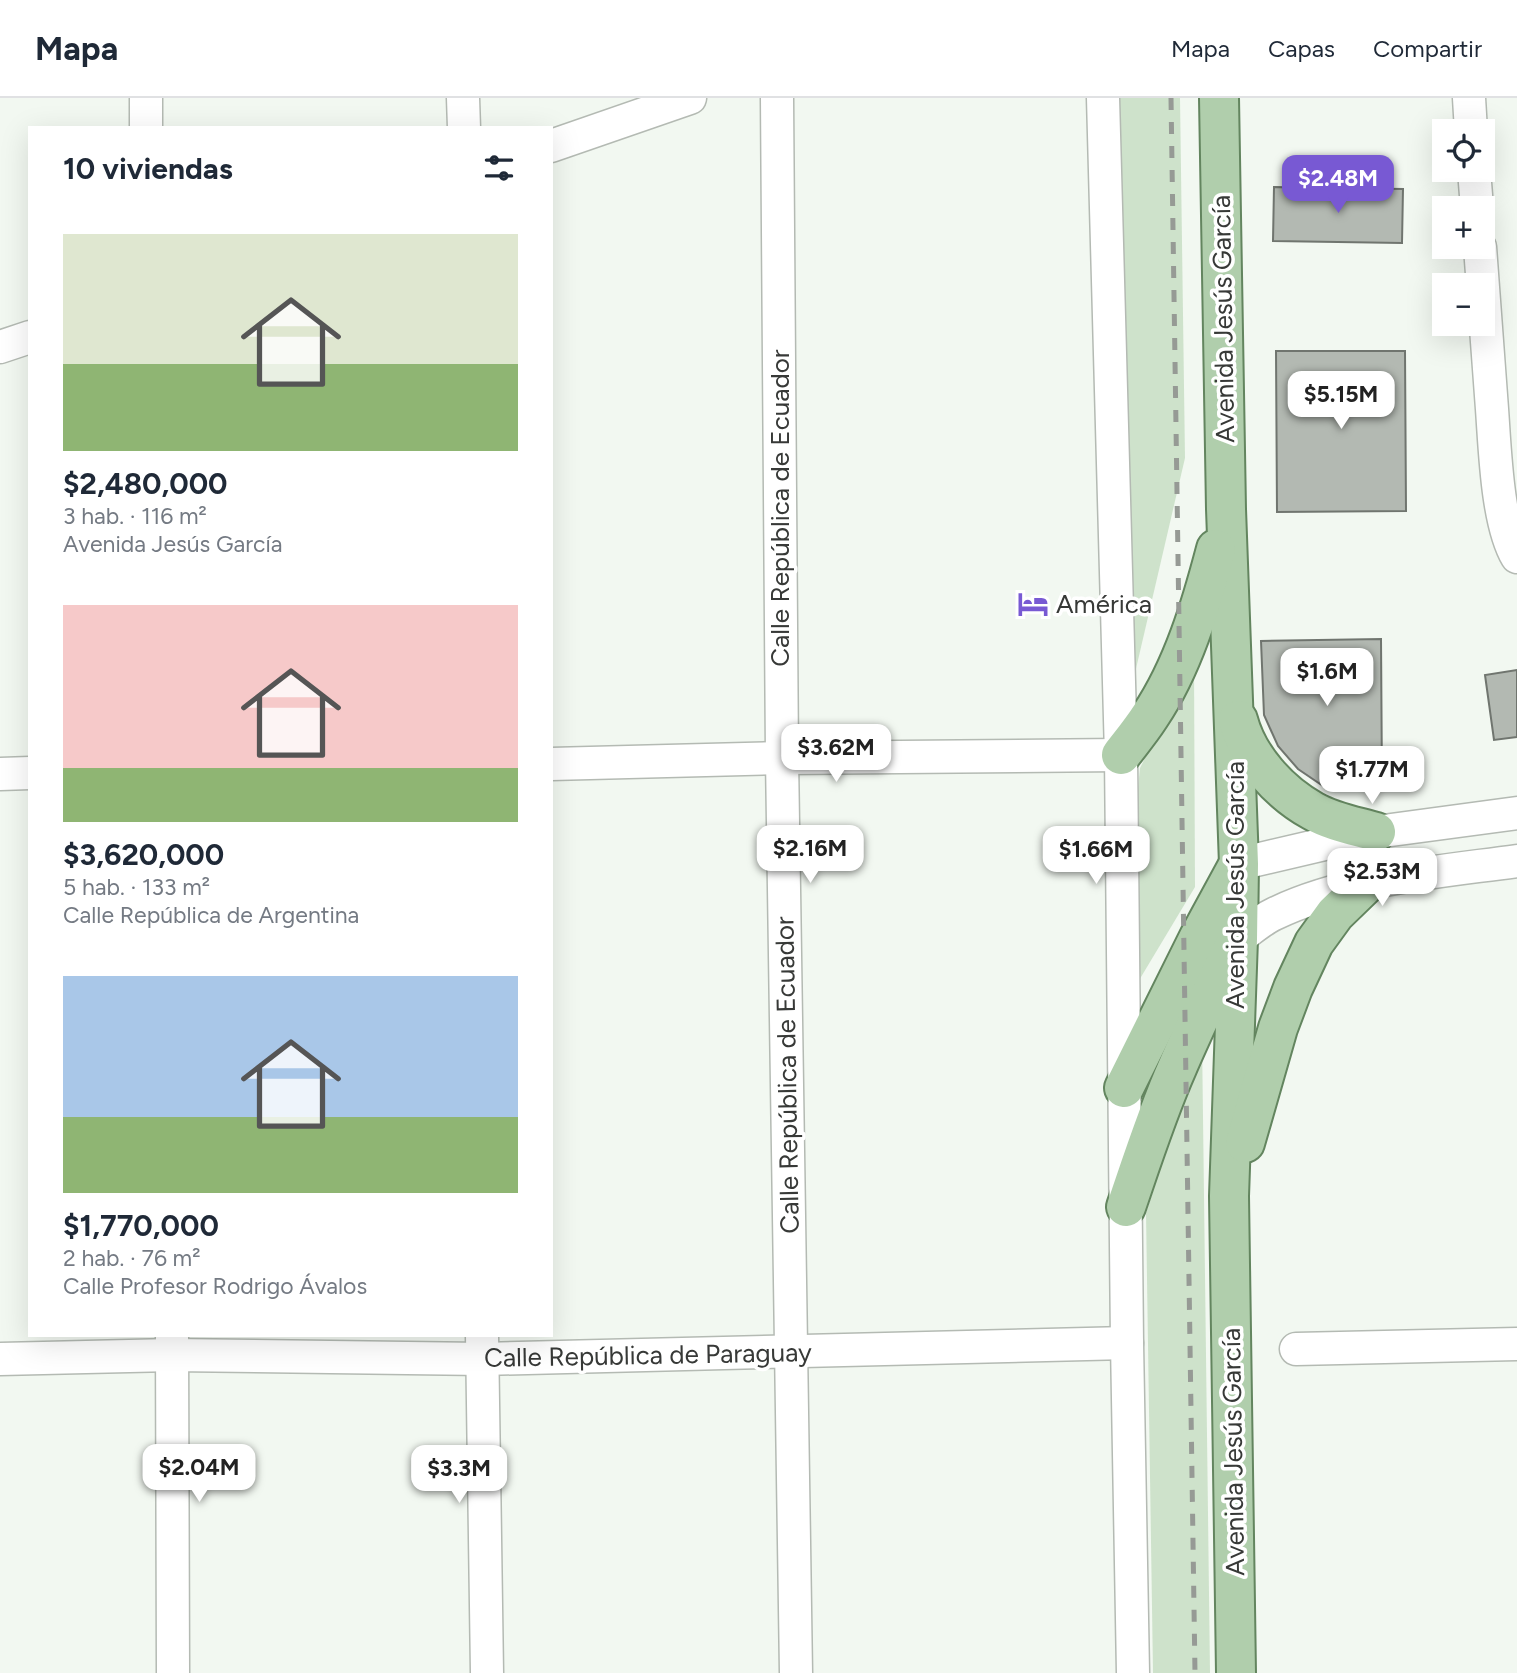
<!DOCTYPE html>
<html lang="es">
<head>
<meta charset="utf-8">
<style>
  :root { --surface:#fff; --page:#f2f2f3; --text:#1f2937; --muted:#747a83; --line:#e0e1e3; --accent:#7859d3 }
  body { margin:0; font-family:Figtree,sans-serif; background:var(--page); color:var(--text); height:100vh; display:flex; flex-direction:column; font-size:26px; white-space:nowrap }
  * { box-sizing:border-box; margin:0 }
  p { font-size:23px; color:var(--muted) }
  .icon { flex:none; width:38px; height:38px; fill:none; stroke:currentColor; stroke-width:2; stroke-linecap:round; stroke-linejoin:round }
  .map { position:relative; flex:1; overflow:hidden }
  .sheet { position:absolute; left:28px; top:28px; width:525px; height:1211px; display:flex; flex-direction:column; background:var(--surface); border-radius:0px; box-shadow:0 7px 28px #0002 }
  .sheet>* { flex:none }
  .buttons { position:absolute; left:1432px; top:21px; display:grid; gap:14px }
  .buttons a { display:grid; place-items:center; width:63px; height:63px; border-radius:0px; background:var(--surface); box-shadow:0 7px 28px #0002; font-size:35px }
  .price { position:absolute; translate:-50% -60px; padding:0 16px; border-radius:14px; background:#fff; color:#222; font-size:23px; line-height:46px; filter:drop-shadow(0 2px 4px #0008) }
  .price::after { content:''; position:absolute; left:50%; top:42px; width:21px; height:16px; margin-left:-10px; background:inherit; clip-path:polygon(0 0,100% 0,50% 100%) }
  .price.active { background:var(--accent); color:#fff }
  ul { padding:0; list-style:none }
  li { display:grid; align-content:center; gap:14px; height:371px; padding:0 35px }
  li span { display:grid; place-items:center; height:217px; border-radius:0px; color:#555 }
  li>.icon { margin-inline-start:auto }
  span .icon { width:126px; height:126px; fill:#fffc; stroke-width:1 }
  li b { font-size:30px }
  h2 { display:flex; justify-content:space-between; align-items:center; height:84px; padding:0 35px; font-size:30px }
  header { display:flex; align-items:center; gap:42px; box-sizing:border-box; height:98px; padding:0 35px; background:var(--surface); border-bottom:2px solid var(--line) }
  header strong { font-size:33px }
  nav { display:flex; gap:38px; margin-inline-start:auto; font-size:24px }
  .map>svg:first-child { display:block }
  .green { fill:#cee2cb }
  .building { fill:#b3b9b2; stroke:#70756f; stroke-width:2 }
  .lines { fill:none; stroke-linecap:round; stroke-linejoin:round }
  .minor-casing { stroke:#b4bab3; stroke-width:35 }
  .major-casing { stroke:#63855f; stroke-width:42 }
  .minor { stroke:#fff; stroke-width:32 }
  .major { stroke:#b0ceac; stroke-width:38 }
  .rail { stroke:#969a95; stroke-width:5; stroke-dasharray:12 12; stroke-linecap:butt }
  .labels { text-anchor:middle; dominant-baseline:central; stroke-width:7; stroke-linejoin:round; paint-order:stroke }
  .street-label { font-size:26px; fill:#373937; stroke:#fff }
  .poi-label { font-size:26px; fill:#373937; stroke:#fff; text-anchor:start }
</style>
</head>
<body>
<header>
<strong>Mapa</strong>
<nav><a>Mapa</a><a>Capas</a><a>Compartir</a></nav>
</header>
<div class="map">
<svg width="1517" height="1575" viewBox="0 0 1517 1575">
  <rect width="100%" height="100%" fill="#f2f8f1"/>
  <g class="green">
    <path d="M1111 0H1180L1185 360 1125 618Z"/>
    <path d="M1194 563 1195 789 1138 884 1128 791 1140 670Z"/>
    <path d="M1202 939 1210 1575H1153L1146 1115Z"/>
  </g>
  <g class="building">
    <path d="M1274 89 1403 91 1402 145 1273 143Z"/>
    <path d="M1276 253H1405L1406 413 1277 414Z"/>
    <path d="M1381 541 1382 688 1326 690 1298 671 1278 648 1264 617 1261 543Z"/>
    <path d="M1517 572V639L1494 642 1485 577Z"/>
  </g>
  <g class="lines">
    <g class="minor-casing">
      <g id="minor">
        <path d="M146 0V30"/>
        <path d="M463 0 464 30"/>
        <path d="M777 0 782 660 796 1575"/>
        <path d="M1103 0 1121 657 1127 1245 1133 1575"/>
        <path d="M1469 0 1471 33"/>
        <path d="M551 48 690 0"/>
        <path d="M1474 72 1477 110"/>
        <path d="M1480 149C1484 203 1488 257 1492 311 1495 352 1497 425 1517 459"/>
        <path d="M0 249 30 239"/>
        <path d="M551 666 782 660 1121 657"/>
        <path d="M0 676 30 675"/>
        <path d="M1239 766 1376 734 1517 715"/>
        <path d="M1238 841C1249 833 1261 822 1274 816 1346 781 1438 774 1517 763"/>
        <path d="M172 1237 173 1575"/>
        <path d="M482 1237 487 1575"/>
        <path d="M1296 1251 1517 1246"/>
        <path d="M0 1261 172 1257 483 1261 1127 1245"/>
      </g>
    </g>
    <g class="major-casing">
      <g id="major">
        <path d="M1219 0 1226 411 1239 766 1238 841 1229 1098 1236 1575"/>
        <path d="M1238 622C1248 660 1279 694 1313 713 1332 724 1355 728 1376 734"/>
        <path d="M1121 657C1131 644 1141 632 1150 618 1183 569 1201 508 1216 451"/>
        <path d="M1124 990 1199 839 1236 771"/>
        <path d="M1245 1045 1278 930 1293 890 1314 845 1335 816 1366 786"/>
        <path d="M1126 1109C1142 1062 1157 1015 1177 970 1194 930 1213 891 1232 852"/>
      </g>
    </g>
    <use href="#minor" class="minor"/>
    <use href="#major" class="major"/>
    <path class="rail" d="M1171 0 1195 1575"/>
  </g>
  <defs>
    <g id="hotel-bare" transform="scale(2.415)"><path d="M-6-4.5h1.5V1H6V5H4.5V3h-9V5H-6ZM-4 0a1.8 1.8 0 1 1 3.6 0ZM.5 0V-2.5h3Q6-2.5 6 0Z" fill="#7859d3" stroke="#fff" stroke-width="2.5" paint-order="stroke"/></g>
  </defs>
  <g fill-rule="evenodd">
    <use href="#hotel-bare" x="1033" y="506"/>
  </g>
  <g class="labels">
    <g class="street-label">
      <text transform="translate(1223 221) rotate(-91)">Avenida Jesús García</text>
      <text transform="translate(780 410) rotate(-90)">Calle República de Ecuador</text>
      <text transform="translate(1235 787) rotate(-90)">Avenida Jesús García</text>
      <text transform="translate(787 977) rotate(-91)">Calle República de Ecuador</text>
      <text transform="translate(648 1257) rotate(-1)">Calle República de Paraguay</text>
      <text transform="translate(1233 1354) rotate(-91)">Avenida Jesús García</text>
    </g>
    <g class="poi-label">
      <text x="1056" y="506">América</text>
    </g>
  </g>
</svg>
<div class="buttons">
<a><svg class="icon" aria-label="locate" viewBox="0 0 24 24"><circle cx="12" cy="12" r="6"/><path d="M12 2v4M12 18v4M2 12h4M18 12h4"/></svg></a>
<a>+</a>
<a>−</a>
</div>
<b class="price active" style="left:1338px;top:117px">$2.48M</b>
<b class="price" style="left:1341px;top:333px">$5.15M</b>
<b class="price" style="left:1327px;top:610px">$1.6M</b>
<b class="price" style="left:836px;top:686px">$3.62M</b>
<b class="price" style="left:1372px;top:708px">$1.77M</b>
<b class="price" style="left:810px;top:787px">$2.16M</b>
<b class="price" style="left:1096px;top:788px">$1.66M</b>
<b class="price" style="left:1382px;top:810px">$2.53M</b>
<b class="price" style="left:199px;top:1406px">$2.04M</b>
<b class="price" style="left:459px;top:1407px">$3.3M</b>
<section class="sheet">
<h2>10 viviendas<svg class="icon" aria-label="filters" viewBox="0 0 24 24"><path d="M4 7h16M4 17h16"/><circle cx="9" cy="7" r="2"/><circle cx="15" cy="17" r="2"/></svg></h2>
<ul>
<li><span style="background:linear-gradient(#dfe7d0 60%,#8fb573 0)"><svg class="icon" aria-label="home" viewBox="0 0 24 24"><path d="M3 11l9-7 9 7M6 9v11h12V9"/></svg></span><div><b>$2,480,000</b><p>3 hab. · 116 m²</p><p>Avenida Jesús García</p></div></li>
<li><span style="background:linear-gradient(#f6c9c9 75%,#8fb573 0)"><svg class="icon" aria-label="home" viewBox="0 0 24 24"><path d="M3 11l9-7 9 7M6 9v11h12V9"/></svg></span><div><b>$3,620,000</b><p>5 hab. · 133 m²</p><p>Calle República de Argentina</p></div></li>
<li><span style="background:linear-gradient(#a9c7e8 65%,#8fb573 0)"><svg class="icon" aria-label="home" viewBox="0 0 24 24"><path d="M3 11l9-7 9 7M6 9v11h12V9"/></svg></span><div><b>$1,770,000</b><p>2 hab. · 76 m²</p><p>Calle Profesor Rodrigo Ávalos</p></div></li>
</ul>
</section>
</div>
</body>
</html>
